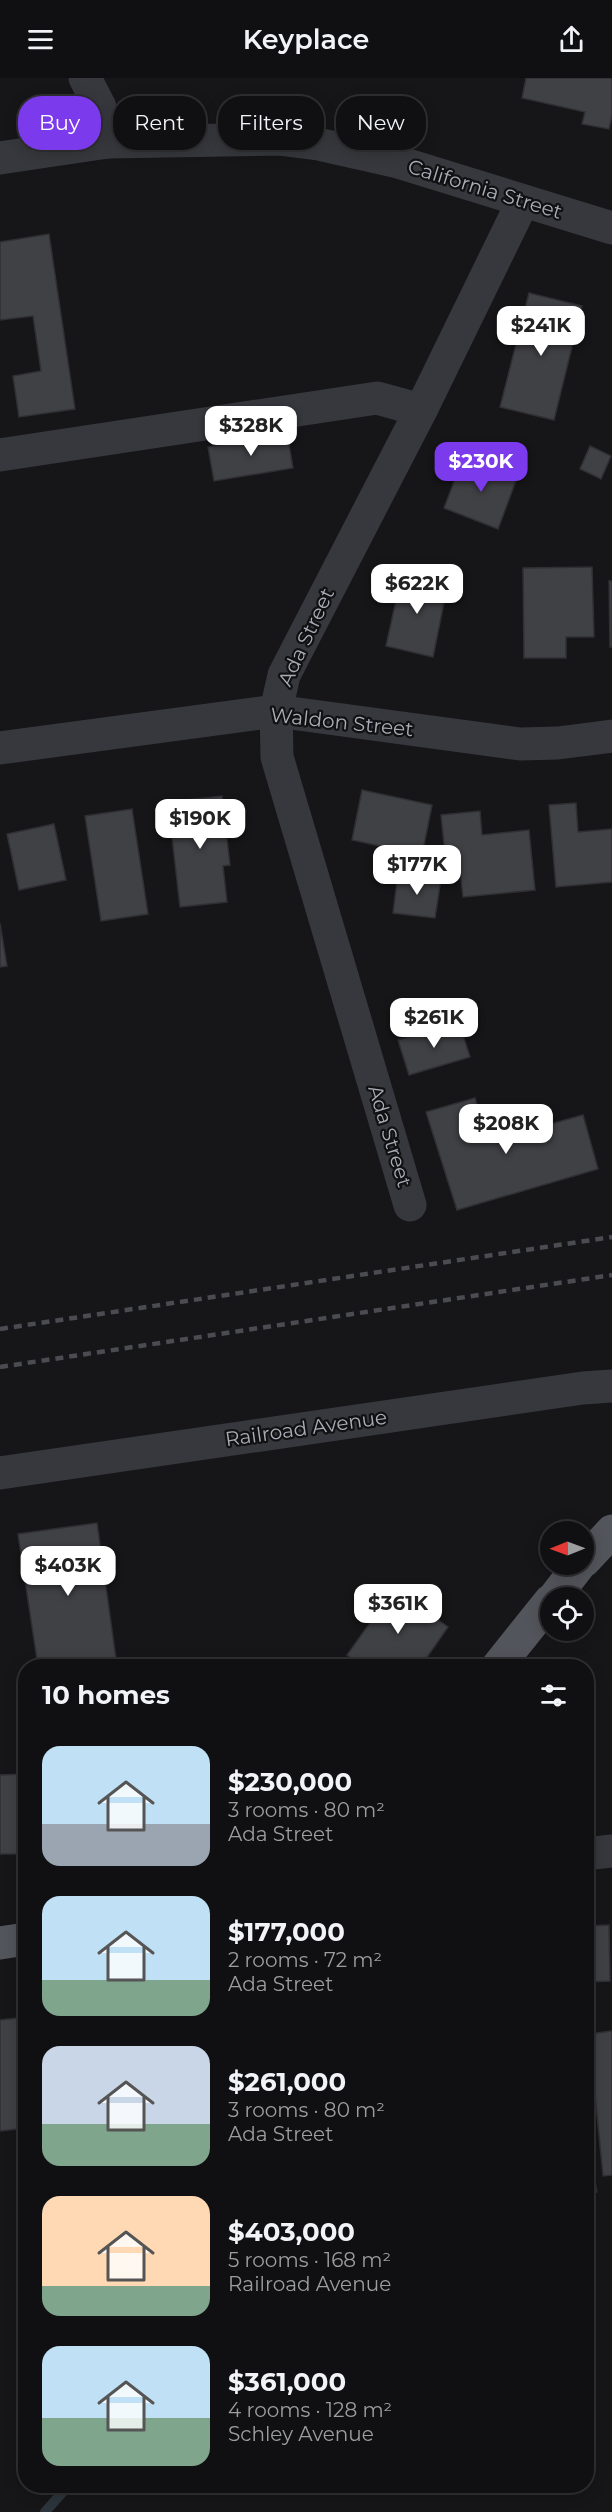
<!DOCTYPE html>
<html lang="en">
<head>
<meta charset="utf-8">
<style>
  :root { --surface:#101012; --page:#1e1e20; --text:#f1f3f6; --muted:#9c9d9f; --line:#303032; --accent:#7c3aed }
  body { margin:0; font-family:Montserrat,sans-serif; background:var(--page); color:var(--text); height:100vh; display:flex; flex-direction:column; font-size:22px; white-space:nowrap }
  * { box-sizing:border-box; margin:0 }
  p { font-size:20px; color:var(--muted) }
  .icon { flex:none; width:33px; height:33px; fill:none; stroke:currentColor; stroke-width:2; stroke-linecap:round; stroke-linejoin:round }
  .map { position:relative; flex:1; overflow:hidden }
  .sheet { position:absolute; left:18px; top:1581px; width:576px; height:834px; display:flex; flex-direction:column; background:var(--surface); border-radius:24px; box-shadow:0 3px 15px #0003,0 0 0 2px var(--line) }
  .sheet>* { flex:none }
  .guide { position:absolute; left:18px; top:18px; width:576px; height:54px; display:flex; gap:12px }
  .needle { width:39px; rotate:269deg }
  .buttons { position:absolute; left:540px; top:1443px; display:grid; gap:12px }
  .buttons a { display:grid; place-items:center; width:54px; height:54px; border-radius:50%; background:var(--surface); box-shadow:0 3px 15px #0003,0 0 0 2px var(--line); font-size:30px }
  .price { position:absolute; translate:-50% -51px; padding:0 14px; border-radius:12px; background:#fff; color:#222; font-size:20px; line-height:39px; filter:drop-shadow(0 2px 3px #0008) }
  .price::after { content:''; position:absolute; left:50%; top:36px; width:18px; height:14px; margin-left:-9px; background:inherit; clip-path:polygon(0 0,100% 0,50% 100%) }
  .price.on { background:var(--accent); color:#fff }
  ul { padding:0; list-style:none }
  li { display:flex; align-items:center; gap:18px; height:150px; padding:0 24px }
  li span { display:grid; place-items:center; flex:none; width:168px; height:120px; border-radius:18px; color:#555 }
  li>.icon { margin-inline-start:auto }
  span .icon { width:72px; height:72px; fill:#fffc; stroke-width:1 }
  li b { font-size:26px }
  h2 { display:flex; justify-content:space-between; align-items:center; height:72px; padding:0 24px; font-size:26px }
  .tag { padding:0 21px; border-radius:24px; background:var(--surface); box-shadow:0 3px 15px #0003,0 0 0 2px var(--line); font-size:21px; line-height:54px }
  .tag.on { background:var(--accent); color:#fff }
  header { display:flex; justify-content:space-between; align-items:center; height:78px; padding:0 24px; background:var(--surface); font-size:27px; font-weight:600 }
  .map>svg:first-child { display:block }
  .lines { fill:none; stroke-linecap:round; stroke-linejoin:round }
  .stream { stroke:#2c353c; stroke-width:10 }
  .building { fill:#404145; stroke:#303034; stroke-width:1.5 }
  .minor { stroke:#37383d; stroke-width:33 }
  .major { stroke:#53555c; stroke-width:33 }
  .rail { stroke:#4a4c52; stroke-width:4.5; stroke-dasharray:8 6; stroke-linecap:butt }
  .labels { text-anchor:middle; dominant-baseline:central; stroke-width:4.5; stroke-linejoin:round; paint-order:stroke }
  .street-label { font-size:20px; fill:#a8adb8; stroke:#111113 }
</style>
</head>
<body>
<header><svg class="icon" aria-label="menu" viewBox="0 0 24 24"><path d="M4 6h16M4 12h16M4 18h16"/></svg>Keyplace<svg class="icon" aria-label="share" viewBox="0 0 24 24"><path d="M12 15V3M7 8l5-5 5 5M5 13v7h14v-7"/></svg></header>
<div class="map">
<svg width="612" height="2434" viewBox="0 0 612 2434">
  <rect width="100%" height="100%" fill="#161618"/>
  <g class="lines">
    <path class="stream" d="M45 2434 68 2408"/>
  </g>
  <g class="building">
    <path d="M526 0H612V37L609 51 582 46 585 34 522 20Z"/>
    <path d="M49 156 75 331 19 339 13 298 41 293 33 238 0 242V164Z"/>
    <path d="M529 215 582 228 554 342 500 329Z"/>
    <path d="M287 355 293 390 214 403 208 369Z"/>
    <path d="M590 368 611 378 601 401 580 391Z"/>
    <path d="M463 380 517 400 498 451 444 430Z"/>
    <path d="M592 489 594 559H566V580H524L523 490Z"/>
    <path d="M402 495 448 505 433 579 386 568Z"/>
    <path d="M609 503H612V569H610Z"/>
    <path d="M362 712 432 727 422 777 352 762Z"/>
    <path d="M222 718 230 787 223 788 227 824 180 829 168 724Z"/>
    <path d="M576 725 578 754 612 751V804L556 809 549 727Z"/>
    <path d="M132 731 148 836 101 843 85 738Z"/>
    <path d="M480 733 482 757 529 752 535 812 463 819 458 774 445 775 441 737Z"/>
    <path d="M54 746 66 802 19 812 7 756Z"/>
    <path d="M398 795 441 801 435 840 393 835Z"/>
    <path d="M0 845 7 888 0 889Z"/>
    <path d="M459 944 470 979 409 997 398 962Z"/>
    <path d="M475 1020 487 1064 583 1037 598 1091 457 1132 426 1034Z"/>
    <path d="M97 1445 117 1588H38L18 1456Z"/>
    <path d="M394 1511 448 1549 421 1588H389L384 1585 381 1588H361L347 1577Z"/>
    <path d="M26 1696V1776H0V1697Z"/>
    <path d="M609 1847 610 1903 586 1904V1848Z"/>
    <path d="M26 1939V2050L0 2053V1942Z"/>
    <path d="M612 1953V2097L603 2098 589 1956Z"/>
    <path d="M590 2081 597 2114 586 2116V2082Z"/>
  </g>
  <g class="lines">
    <g class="minor">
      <path d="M85 0 100 29 108 64"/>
      <path d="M0 80 108 64 278 61 318 66 398 84 612 150"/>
      <path d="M0 377 377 320 421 332"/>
      <path d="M0 670 276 633 520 666 558 665 612 658"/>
      <path d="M410 1127 277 679 276 633 284 597 421 332 523 123"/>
      <path d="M0 1395 583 1310 612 1308"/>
      <path d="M586 1776 612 1773"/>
    </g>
    <g class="major">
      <path d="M584 1483 612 1453"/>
      <path d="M554 1520 580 1486"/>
      <path d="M498 1588 550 1523"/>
      <path d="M0 1865 26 1861"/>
    </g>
    <g class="rail">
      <path d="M0 1251 612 1159"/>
      <path d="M0 1289 612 1197"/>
    </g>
  </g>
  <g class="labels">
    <g class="street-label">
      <text transform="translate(485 111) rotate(17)">California Street</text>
      <text transform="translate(306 559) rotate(-65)">Ada Street</text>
      <text transform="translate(342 644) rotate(6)">Waldon Street</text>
      <text transform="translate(390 1058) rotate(73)">Ada Street</text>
      <text transform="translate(306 1350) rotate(-8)">Railroad Avenue</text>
    </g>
  </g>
</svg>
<div class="buttons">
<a><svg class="needle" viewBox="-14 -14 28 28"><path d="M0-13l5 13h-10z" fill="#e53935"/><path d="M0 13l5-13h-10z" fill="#9c9d9f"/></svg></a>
<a><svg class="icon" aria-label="locate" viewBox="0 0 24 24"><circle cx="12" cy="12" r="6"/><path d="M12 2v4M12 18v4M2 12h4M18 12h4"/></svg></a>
</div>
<b class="price" style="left:541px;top:279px">$241K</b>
<b class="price" style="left:251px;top:379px">$328K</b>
<b class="price on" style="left:481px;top:415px">$230K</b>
<b class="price" style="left:417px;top:537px">$622K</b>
<b class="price" style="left:200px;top:772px">$190K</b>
<b class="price" style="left:417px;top:818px">$177K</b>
<b class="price" style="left:434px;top:971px">$261K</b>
<b class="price" style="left:506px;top:1077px">$208K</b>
<b class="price" style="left:68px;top:1519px">$403K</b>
<b class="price" style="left:398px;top:1557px">$361K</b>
<div class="guide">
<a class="tag on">Buy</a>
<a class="tag">Rent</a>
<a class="tag">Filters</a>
<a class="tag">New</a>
</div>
<section class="sheet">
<h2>10 homes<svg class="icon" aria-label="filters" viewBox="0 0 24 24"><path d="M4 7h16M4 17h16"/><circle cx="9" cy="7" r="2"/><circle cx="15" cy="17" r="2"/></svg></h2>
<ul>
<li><span style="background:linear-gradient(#bfe0f5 65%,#9aa5b1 0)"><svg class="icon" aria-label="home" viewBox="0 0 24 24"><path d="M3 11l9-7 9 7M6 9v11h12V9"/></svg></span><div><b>$230,000</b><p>3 rooms · 80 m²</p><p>Ada Street</p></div></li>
<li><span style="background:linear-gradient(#bfe0f5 70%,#7fa58c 0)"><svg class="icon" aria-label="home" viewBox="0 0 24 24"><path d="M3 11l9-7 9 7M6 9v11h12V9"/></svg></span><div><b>$177,000</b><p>2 rooms · 72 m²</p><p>Ada Street</p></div></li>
<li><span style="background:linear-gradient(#c9d6e8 65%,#7fa58c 0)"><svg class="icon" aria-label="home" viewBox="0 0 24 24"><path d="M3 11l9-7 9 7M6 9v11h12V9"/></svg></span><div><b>$261,000</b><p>3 rooms · 80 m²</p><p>Ada Street</p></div></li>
<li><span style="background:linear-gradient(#ffd9b3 75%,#7fa58c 0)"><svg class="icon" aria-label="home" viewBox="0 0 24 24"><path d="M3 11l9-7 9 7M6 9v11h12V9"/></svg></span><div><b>$403,000</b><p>5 rooms · 168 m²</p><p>Railroad Avenue</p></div></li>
<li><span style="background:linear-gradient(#bfe0f5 60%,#7fa58c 0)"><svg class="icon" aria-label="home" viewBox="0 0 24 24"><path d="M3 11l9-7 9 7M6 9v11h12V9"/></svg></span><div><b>$361,000</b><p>4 rooms · 128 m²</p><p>Schley Avenue</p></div></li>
</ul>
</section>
</div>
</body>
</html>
